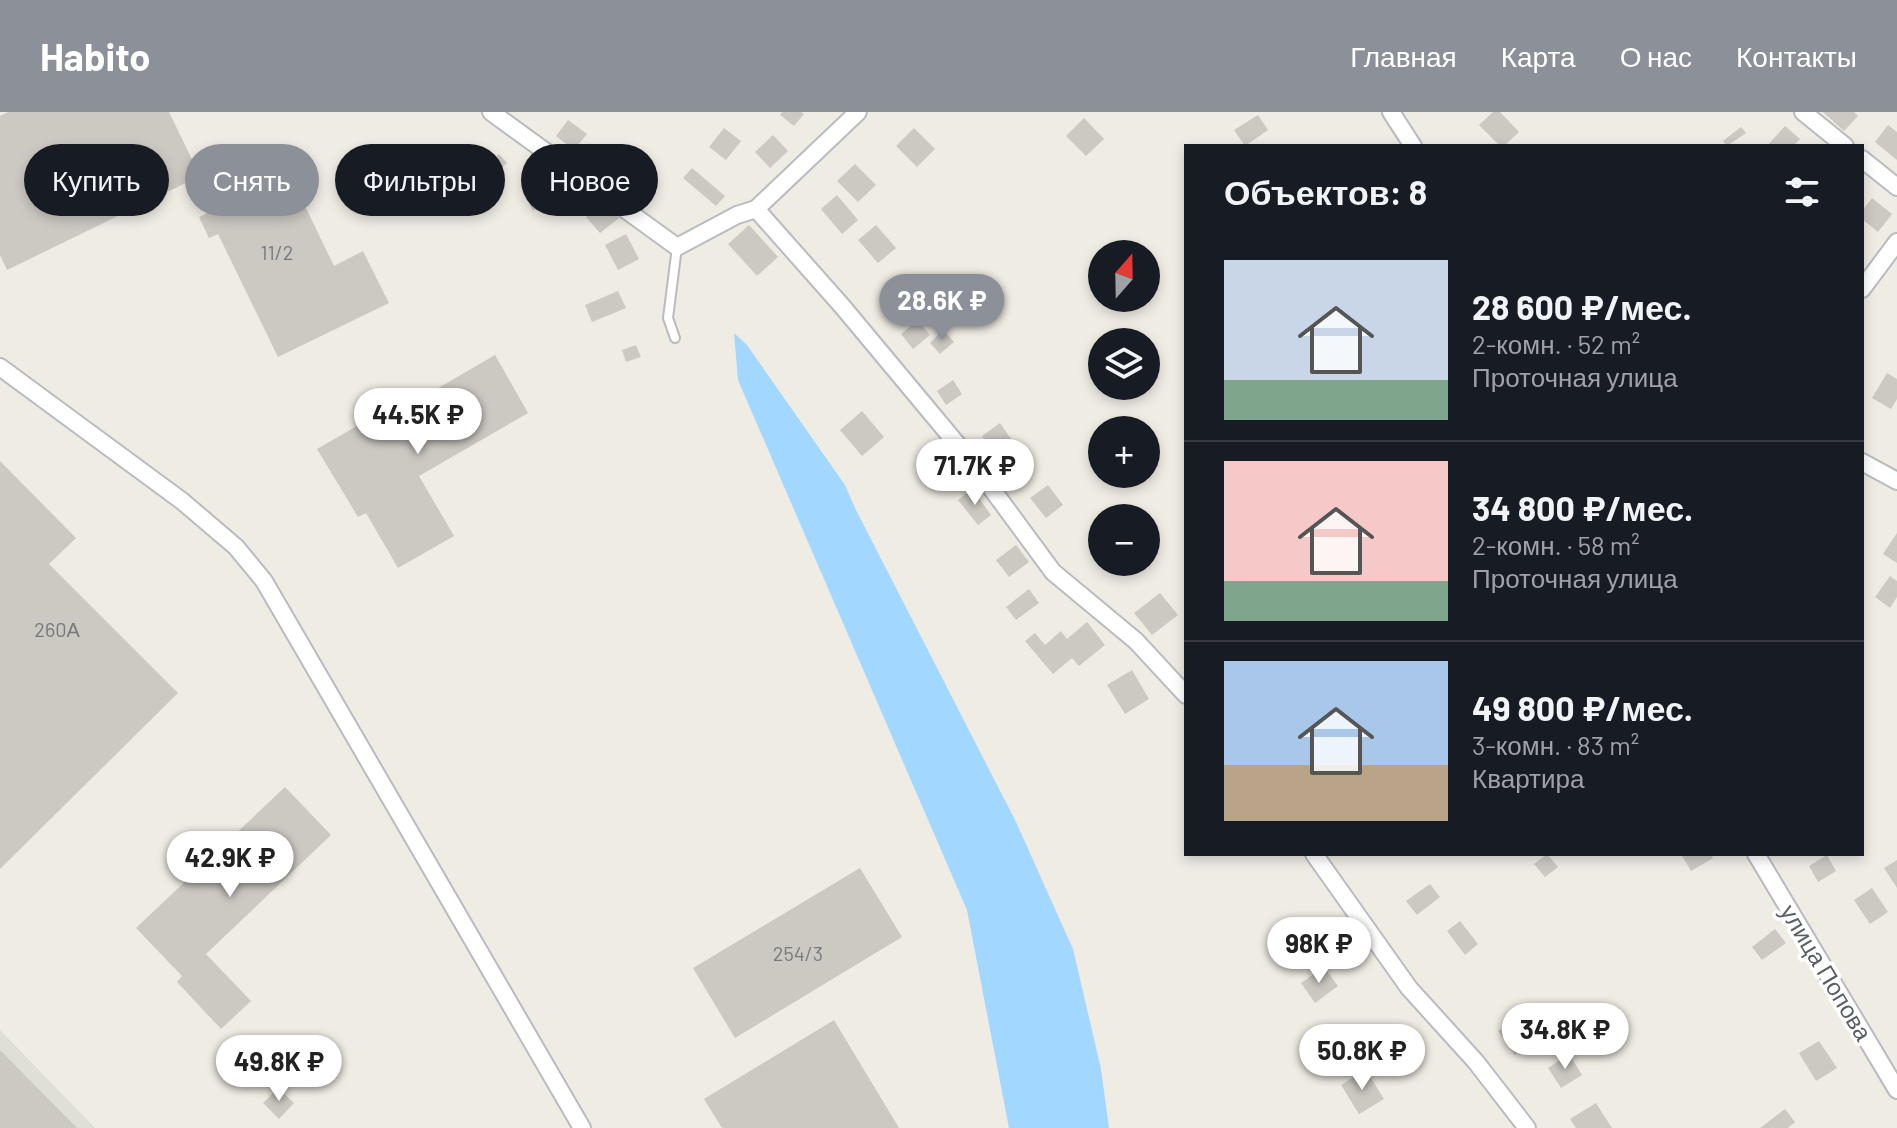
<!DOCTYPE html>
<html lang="ru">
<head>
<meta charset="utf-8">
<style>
  :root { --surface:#171b24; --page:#20242c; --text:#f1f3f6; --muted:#9ea1a6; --line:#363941; --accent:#8c9099 }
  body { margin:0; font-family:Barlow,sans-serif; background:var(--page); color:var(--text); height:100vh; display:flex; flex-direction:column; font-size:30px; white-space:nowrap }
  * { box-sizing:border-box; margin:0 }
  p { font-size:26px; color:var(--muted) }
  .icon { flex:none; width:44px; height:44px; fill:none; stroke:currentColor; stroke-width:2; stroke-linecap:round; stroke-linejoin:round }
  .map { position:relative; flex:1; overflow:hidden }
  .details { position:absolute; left:1184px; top:32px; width:680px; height:712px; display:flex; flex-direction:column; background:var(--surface); border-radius:0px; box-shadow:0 4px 12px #0003 }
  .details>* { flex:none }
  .guide { position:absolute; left:24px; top:32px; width:760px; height:72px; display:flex; gap:16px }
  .needle { width:52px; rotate:20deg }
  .controls { position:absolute; left:1088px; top:128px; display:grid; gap:16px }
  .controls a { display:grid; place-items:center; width:72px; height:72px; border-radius:50%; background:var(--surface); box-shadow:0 4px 12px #0003; font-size:40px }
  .price { position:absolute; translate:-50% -68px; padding:0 18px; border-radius:28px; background:#fff; color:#222; font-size:26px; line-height:52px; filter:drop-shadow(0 2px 4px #0008) }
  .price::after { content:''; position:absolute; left:50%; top:48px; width:24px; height:18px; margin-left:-12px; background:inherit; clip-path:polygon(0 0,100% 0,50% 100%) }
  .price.on { background:var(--accent); color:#fff }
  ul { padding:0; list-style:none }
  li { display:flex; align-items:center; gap:24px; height:200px; padding:0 40px }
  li+li { border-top:2px solid var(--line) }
  li span { display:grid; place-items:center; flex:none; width:224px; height:160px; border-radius:0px; color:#555 }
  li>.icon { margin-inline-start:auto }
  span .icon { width:96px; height:96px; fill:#fffc; stroke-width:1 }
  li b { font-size:34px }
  h2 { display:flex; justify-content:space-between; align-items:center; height:96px; padding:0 40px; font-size:34px }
  .chip { padding:0 28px; border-radius:36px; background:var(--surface); box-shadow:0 4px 12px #0003; font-size:28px; line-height:72px }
  .chip.on { background:var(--accent); color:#fff }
  header { display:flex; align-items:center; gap:48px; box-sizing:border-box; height:112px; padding:0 40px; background:var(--accent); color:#fff }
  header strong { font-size:38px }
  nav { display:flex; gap:44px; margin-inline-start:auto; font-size:28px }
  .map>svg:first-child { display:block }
  .industrial { fill:#dfded7 }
  .water { fill:#a2d7ff }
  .building { fill:#ccc9c2 }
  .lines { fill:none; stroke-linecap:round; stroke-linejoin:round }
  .service-casing { stroke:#b8bbc0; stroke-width:12 }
  .minor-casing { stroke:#b8bbc0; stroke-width:20 }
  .service { stroke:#fff; stroke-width:8 }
  .minor { stroke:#fff; stroke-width:16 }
  .labels { text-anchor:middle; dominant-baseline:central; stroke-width:7; stroke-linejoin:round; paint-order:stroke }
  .number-label { font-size:20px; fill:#777a7c }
  .street-label { font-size:24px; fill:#5b5f65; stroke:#fff }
</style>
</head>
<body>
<header>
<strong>Habito</strong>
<nav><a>Главная</a><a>Карта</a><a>О нас</a><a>Контакты</a></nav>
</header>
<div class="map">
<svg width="1897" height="1016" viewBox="0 0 1897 1016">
  <rect width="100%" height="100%" fill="#efece3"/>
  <path class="industrial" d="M0 918 95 1016H0Z"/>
  <path class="water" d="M734 221 747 233 845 373 855 396 1016 710 1073 837 1101 957 1109 1016H1009L967 798 738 268Z"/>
  <g class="building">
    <path d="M8 0H169L200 64 7 158 0 143V4Z"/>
    <path d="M782 0H801L804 2 794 14 780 3Z"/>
    <path d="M1493 0H1500L1519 20 1504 34H1500L1479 13Z"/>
    <path d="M1823 0H1854L1858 4 1844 19Z"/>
    <path d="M1258 3 1268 18 1245 34 1234 18Z"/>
    <path d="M1084 6 1104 27 1086 44 1066 24Z"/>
    <path d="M568 8 587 22 574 38 556 24Z"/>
    <path d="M1888 13 1897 20V48L1875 30Z"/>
    <path d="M1785 14 1800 27 1793 34H1767Z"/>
    <path d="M1741 15 1746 21 1727 34 1723 29Z"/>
    <path d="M724 16 741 29 726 48 709 35Z"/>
    <path d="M914 16 935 37 917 55 896 34Z"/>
    <path d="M773 23 788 39 770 56 755 40Z"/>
    <path d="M499 42 507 51 495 61 488 51Z"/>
    <path d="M623 43 641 57 629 72 611 58Z"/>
    <path d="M855 52 876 73 858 90 837 69Z"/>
    <path d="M692 56 725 84 716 94 683 66Z"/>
    <path d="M289 61 334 154 363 139 389 191 278 245 218 122 209 126 199 105Z"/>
    <path d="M549 73 557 85 533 99 526 86Z"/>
    <path d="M837 83 858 108 842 122 821 97Z"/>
    <path d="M1872 86 1892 102 1878 120 1862 107V99Z"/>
    <path d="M605 89 619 106 600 121 586 105Z"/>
    <path d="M749 113 778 145 757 164 728 132Z"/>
    <path d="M876 113 896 136 878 151 858 128Z"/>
    <path d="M626 122 639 147 618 158 605 133Z"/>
    <path d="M618 179 626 196 592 210 585 193Z"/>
    <path d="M918 208 930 223 913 237 901 222Z"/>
    <path d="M943 218 954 230 940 242 930 231Z"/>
    <path d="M636 233 641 245 626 250 622 238Z"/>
    <path d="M495 243 528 301 419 364 454 424 398 456 366 401 358 405 317 337 381 300 385 307Z"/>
    <path d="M1887 261 1897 267V287L1891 297 1872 286Z"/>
    <path d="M953 268 962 282 946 293 937 279Z"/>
    <path d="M862 299 884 325 862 344 840 318Z"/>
    <path d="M1000 311 1011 327 993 340 982 324Z"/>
    <path d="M0 349 76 426 49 452 178 581 0 757Z"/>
    <path d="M1048 373 1063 393 1046 406 1030 386Z"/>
    <path d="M972 377 991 403 978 413 958 388Z"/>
    <path d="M1897 421V451L1883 442Z"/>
    <path d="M1016 433 1029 450 1009 465 996 448Z"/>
    <path d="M1890 464 1897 469V485L1890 496 1875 485Z"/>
    <path d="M1029 477 1039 491 1016 508 1006 495Z"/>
    <path d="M1160 481 1178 503 1152 523 1134 501Z"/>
    <path d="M1087 510 1105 533 1079 554 1072 546 1053 562 1025 529 1035 521 1045 533 1061 519 1067 527Z"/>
    <path d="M1132 558 1149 587 1125 602 1107 573Z"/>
    <path d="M285 675 331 723 206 842 251 889 221 917 177 870 182 864 136 816Z"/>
    <path d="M1547 742 1558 755 1545 765 1534 752Z"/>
    <path d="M1681 742H1711L1713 746 1691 759Z"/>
    <path d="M1827 743 1836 759 1818 770 1809 754Z"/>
    <path d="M1897 748V776L1884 756Z"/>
    <path d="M860 756 902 825 735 926 693 856Z"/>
    <path d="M1430 772 1440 785 1417 803 1406 789Z"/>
    <path d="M1872 776 1888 800 1870 812 1854 788Z"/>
    <path d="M1460 809 1478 832 1465 843 1447 819Z"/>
    <path d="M1775 817 1786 831 1762 848 1752 835Z"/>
    <path d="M1324 855 1338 874 1315 891 1301 871Z"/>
    <path d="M1523 901 1540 925 1515 943 1498 919Z"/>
    <path d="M834 908 899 1016H722L704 987Z"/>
    <path d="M1819 929 1837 956 1816 969 1799 941Z"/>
    <path d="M0 938 61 1000 77 1016H0Z"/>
    <path d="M1331 938 1339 952 1322 962 1314 947Z"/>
    <path d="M1569 942 1582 963 1561 976 1548 956Z"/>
    <path d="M1366 958 1384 987 1359 1002 1341 973Z"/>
    <path d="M278 976 294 991 279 1007 263 991Z"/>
    <path d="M1596 991 1612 1016H1576L1570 1007Z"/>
    <path d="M1785 997 1795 1010 1788 1016H1760Z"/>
  </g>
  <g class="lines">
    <g class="service-casing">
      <path id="service" d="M675 226 668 206 677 135"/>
    </g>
    <g class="minor-casing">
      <g id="minor">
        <path d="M491 0 677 135 737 103 756 97 858 0"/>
        <path d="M1391 0 1413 34"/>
        <path d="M1803 0 1845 34"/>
        <path d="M1862 47 1897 75"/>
        <path d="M756 97 842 194 972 350 1053 460 1136 529 1186 583"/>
        <path d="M1862 177 1897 130"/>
        <path d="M0 255 182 389 236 435 264 469 582 1016"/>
        <path d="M1862 350 1897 369"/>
        <path d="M1314 742 1409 876 1476 950 1527 1016"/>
        <path d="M1756 742 1897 978"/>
      </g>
    </g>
    <use href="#service" class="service"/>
    <use href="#minor" class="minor"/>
  </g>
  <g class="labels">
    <g class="number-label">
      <text x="277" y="140">11/2</text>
      <text x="57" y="517">260А</text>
      <text x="798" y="841">254/3</text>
    </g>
    <g class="street-label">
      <text transform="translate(1827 860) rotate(59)">улица Попова</text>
    </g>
  </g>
</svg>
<div class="controls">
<a><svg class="needle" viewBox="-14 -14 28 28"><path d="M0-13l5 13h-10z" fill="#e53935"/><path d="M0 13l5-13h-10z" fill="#9ea1a6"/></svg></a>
<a><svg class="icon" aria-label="layers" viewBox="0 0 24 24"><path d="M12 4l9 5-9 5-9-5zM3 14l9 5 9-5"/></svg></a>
<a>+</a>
<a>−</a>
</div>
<b class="price on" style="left:942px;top:230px">28.6K ₽</b>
<b class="price" style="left:418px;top:344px">44.5K ₽</b>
<b class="price" style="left:975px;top:395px">71.7K ₽</b>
<b class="price" style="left:230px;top:787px">42.9K ₽</b>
<b class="price" style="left:1319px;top:873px">98K ₽</b>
<b class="price" style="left:1565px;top:959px">34.8K ₽</b>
<b class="price" style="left:1362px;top:980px">50.8K ₽</b>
<b class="price" style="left:279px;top:991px">49.8K ₽</b>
<div class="guide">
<a class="chip">Купить</a>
<a class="chip on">Снять</a>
<a class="chip">Фильтры</a>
<a class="chip">Новое</a>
</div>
<section class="details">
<h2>Объектов: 8<svg class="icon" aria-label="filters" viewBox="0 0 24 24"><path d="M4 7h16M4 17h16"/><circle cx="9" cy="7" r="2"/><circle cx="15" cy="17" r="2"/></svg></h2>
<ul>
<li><span style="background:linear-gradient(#c9d6e8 75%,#7fa58c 0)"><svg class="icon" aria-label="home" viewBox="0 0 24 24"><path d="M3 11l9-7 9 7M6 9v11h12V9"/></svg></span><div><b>28 600 ₽/мес.</b><p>2-комн. · 52 m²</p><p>Проточная улица</p></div></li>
<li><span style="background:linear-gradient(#f6c9c9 75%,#7fa58c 0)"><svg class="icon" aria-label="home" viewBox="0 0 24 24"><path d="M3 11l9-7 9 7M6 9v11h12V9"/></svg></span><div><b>34 800 ₽/мес.</b><p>2-комн. · 58 m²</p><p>Проточная улица</p></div></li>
<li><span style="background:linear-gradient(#a9c7e8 65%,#b9a48a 0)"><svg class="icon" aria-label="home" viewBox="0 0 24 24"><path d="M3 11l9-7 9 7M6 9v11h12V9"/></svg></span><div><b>49 800 ₽/мес.</b><p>3-комн. · 83 m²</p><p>Квартира</p></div></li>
</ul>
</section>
</div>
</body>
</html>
